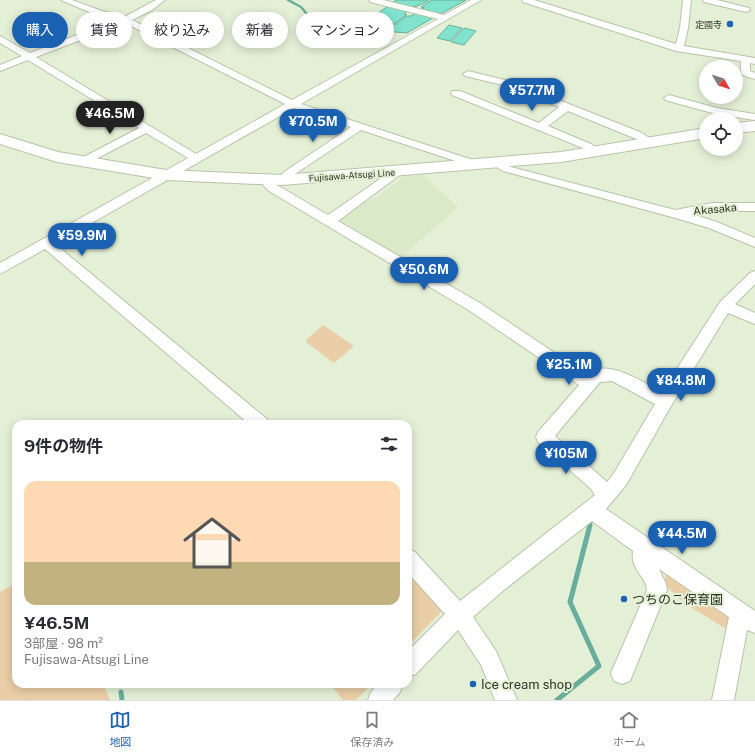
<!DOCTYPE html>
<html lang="ja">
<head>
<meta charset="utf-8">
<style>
  :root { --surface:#fff; --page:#f2f2f3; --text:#2b2b33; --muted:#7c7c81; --line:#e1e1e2; --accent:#1a61b1 }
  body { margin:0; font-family:"Public Sans","Noto Sans JP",sans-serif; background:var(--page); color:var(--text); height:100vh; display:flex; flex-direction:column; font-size:15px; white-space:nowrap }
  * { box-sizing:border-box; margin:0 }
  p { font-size:13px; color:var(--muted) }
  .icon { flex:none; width:22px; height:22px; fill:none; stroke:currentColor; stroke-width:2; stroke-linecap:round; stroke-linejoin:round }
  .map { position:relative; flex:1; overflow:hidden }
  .drawer { position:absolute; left:12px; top:420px; width:400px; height:268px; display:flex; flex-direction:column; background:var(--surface); border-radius:12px; box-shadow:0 2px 10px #0003 }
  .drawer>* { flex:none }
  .top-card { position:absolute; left:12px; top:12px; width:400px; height:36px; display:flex; gap:8px }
  .needle { width:26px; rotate:129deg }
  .fabs { position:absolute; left:699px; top:60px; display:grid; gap:8px }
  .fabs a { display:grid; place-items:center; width:44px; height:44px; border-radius:50%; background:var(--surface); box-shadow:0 2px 10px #0003; font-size:20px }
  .price { position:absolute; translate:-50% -34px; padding:0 9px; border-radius:14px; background:var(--accent); color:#fff; font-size:13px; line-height:26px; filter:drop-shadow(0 1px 2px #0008) }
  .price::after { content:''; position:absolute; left:50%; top:24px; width:12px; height:9px; margin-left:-6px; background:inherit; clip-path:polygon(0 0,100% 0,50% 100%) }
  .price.on { background:#222; color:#fff }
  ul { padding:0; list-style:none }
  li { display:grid; align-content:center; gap:8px; height:212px; padding:0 12px }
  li+li { border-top:1px solid var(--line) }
  li span { display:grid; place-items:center; height:124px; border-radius:12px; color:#555 }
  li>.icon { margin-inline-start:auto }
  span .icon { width:72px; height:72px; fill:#fffc; stroke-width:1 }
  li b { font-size:17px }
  h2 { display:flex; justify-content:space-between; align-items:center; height:48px; padding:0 12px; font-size:17px }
  .chip { padding:0 14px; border-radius:18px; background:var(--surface); box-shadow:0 2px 10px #0003; font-size:14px; line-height:36px }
  .chip.on { background:var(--accent); color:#fff }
  .dock { display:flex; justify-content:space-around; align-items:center; height:56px; border-top:1px solid var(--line); background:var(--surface); font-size:11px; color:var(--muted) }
  .dock a { display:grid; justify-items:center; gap:2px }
  .dock .on { color:var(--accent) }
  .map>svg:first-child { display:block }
  .built { fill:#dae9c7 }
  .green { fill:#eacea7 }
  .water { fill:#81e2cd; stroke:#69ae9c }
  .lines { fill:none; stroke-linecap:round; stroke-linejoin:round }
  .stream-far1 { stroke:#69ae9c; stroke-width:2.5 }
  .stream { stroke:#69ae9c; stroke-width:5 }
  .minor-casing { stroke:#b8c3aa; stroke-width:2 }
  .primary-casing { stroke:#b8c3aa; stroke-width:2 }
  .minor { fill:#fff; fill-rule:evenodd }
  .primary { fill:#fff; fill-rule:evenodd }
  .poi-dot { fill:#1a61b1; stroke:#e4f0d6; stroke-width:1.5 }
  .labels { text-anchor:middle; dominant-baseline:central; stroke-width:4; stroke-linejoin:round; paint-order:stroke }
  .far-poi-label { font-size:9px; fill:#30342a; stroke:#e4f0d6; text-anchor:end }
  .far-street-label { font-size:9px; fill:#30342a; stroke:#e4f0d6 }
  .street-label { font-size:11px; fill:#30342a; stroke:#e4f0d6 }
  .near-poi-label { font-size:13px; fill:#30342a; stroke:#e4f0d6; text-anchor:start }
</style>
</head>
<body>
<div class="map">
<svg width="755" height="700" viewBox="0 0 755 700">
  <rect width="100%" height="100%" fill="#e4f0d6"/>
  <path class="built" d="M422 175 458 207 400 258 335 220 351 207 377 197 404 177Z"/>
  <g class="green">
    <path d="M323 325 354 346 334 363 306 342V340Z"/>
    <path d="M666 570 723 607 730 619 726 629 686 604 665 586Z"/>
    <path d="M408 573 443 610 408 646Z"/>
    <path d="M16 583V684H103L110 700H0V592Z"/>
    <path d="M330 684H372L356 700H343Z"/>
  </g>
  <g class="water">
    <path d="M396 0H429C414 10 409 7 392 3Z"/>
    <path d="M432 0H466L439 15 420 10 424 8 421 7Z"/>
    <path d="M388 6 408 11 404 14 407 15 382 31 357 28Z"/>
    <path d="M415 13 433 18 407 33 384 31 408 16H411Z"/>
    <path d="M449 25 462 28 450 41 437 38Z"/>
    <path d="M464 28 476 31 464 45 451 42Z"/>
  </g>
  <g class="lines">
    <path class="stream-far1" d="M288 0 301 7 312 20 324 25 331 31 380 40"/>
    <g class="stream">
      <path d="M121 692 122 700"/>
      <path d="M557 700 599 666 570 602 590 525"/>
    </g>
    <g class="minor-casing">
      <g id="minor">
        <path d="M61 0H72L102 11 124 17 156 0H165L152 10 132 20 292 100 438 19 370 2 369 0H383L444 15 471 0H481L301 104 482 163 484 165 482 167H474L361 130 292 176 286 183 282 184 276 180 275 184 328 215 393 170H401L403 172 401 174 338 221 480 303 588 375C604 356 645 383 662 392L720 302 750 273 755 271V284L735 304 755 313V324L728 313 671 406 626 485 606 509 755 611V633L747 630 734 700H712L729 617 659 569 666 584 667 590 630 681 622 684 614 681 611 673 647 590C646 576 630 570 633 551L592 521 504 590 473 617 496 651 517 700H495L481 665 458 630 416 674 408 677V651L445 614 408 573V549L415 552 460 601 595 495 591 489 538 442 536 437 538 432 579 385 470 311 269 191 263 185 267 176H275L277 179 284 172 351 127 294 108 55 244 267 419 269 424H249L45 249 0 274V263L188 158 146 133 88 163H80L78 161 80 159 139 128 28 60 0 71V65L22 56 0 43V36L30 53 116 20 96 15ZM125 23 285 104 196 154 36 57ZM612 381 655 404 614 473 607 482 555 436 600 382Z"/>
        <path d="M522 0H534L676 44 680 28 683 0H691L688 28 684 46 755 58V64L750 63V71L755 73V79C741 75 740 76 741 61L676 51 523 2Z"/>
        <path d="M703 0H717L749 8 750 10 746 12 704 2Z"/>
        <path d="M468 71 513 82 640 132 656 142 651 145 568 111 548 126 591 144 603 152 601 154H593L583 148 452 95 451 93 452 91H460L539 123 559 107 507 86 465 76 463 74Z"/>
        <path d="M669 95 717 108 755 114V120L716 114 665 100 664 98Z"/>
        <path d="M496 160 511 167 675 210 712 203H755V211H712L692 214 717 222 755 238V247L709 228 679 219 503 171 490 163 492 161Z"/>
        <path d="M378 684H403L400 692 393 700H368L371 692Z"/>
      </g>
    </g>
    <g class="primary-casing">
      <g id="primary">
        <path d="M755 121V131L736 133V123Z"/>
        <path d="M706 128V138L561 162 282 185 166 180 57 162 0 144V134L58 152 166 170 282 175 561 152Z"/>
      </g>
    </g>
    <use href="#minor" class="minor"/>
    <use href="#primary" class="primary"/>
  </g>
  <g class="poi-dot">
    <circle cx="730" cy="24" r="4"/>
    <circle cx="624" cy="599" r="4"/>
    <circle cx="473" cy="684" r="4"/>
  </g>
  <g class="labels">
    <g class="far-poi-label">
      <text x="722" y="24">定國寺</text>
    </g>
    <g class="far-street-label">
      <text transform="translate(352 175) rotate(-4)">Fujisawa-Atsugi Line</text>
    </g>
    <g class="street-label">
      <text transform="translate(715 209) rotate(-5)">Akasaka</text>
    </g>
    <g class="near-poi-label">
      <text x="632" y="599">つちのこ保育園</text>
      <text x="481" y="684">Ice cream shop</text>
    </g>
  </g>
</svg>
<div class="fabs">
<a><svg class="needle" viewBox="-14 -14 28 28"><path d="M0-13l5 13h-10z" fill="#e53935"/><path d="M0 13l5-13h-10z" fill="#7c7c81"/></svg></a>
<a><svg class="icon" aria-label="locate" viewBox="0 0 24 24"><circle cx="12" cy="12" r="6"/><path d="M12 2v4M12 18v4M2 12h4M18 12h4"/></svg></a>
</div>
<b class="price" style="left:532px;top:112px">¥57.7M</b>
<b class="price on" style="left:110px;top:135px">¥46.5M</b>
<b class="price" style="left:313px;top:143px">¥70.5M</b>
<b class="price" style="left:82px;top:257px">¥59.9M</b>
<b class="price" style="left:424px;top:291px">¥50.6M</b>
<b class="price" style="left:569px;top:386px">¥25.1M</b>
<b class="price" style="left:681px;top:402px">¥84.8M</b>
<b class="price" style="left:566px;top:475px">¥105M</b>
<b class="price" style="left:682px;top:555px">¥44.5M</b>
<div class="top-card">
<a class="chip on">購入</a>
<a class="chip">賃貸</a>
<a class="chip">絞り込み</a>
<a class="chip">新着</a>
<a class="chip">マンション</a>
</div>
<section class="drawer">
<h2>9件の物件<svg class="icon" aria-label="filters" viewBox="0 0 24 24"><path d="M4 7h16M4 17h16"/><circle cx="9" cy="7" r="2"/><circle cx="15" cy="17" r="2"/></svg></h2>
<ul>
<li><span style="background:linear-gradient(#ffd9b3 65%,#c2b280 0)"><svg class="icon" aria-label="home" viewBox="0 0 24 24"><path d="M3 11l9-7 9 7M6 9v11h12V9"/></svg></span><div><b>¥46.5M</b><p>3部屋 · 98 m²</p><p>Fujisawa-Atsugi Line</p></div></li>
</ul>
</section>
</div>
<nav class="dock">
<a class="on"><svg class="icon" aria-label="map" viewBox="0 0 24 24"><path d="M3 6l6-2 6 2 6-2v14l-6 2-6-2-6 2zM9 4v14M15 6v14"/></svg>地図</a>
<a><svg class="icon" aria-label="saved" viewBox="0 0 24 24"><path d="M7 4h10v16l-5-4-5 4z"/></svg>保存済み</a>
<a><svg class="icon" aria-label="home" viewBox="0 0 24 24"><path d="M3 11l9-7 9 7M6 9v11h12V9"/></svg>ホーム</a>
</nav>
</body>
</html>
